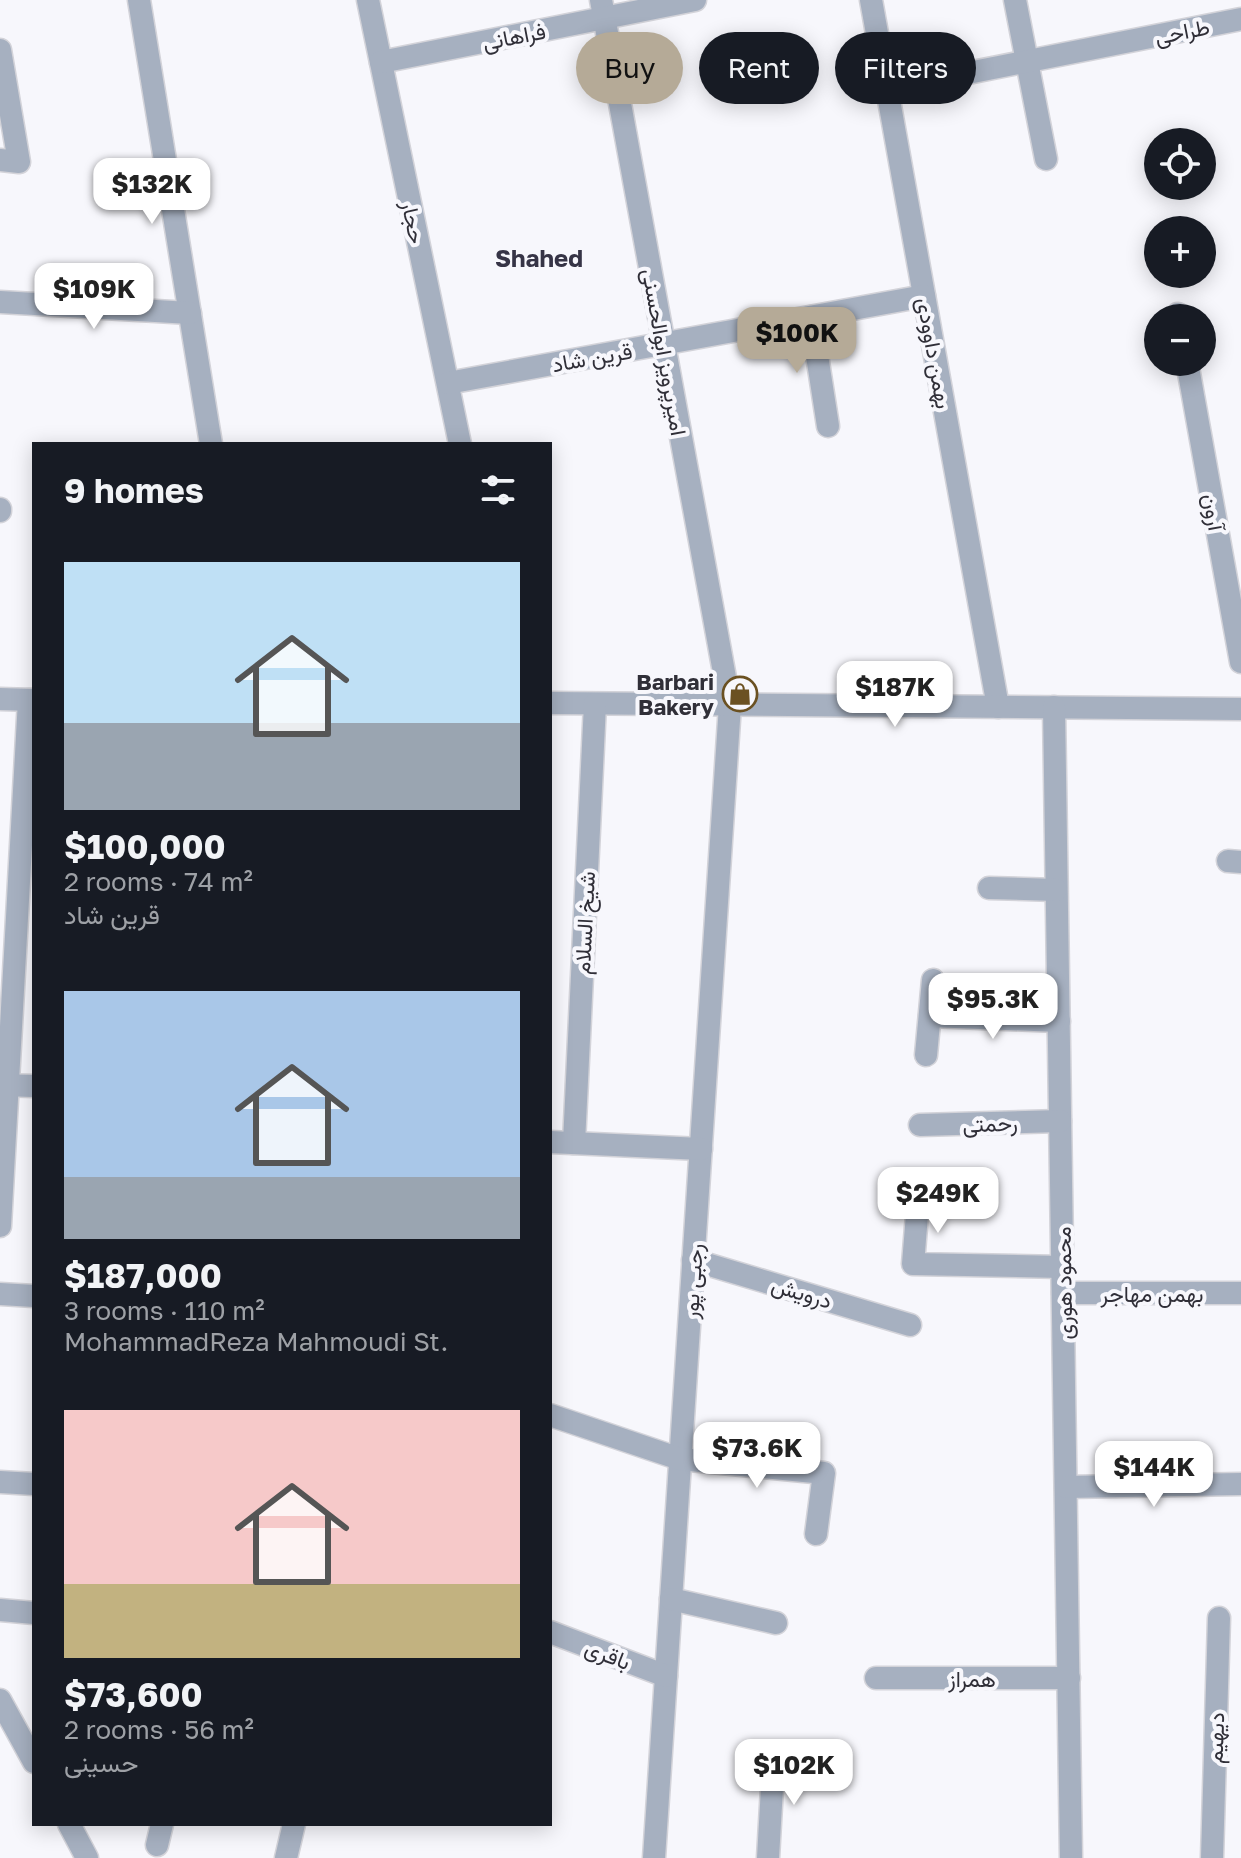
<!DOCTYPE html>
<html lang="en">
<head>
<meta charset="utf-8">
<style>
  :root { --surface:#171b24; --page:#20242c; --text:#f1f3f6; --muted:#9ea1a6; --accent:#b5aa97 }
  body { margin:0; font-family:"Golos Text",Vazirmatn,sans-serif; background:var(--page); color:var(--text); height:100vh; display:flex; flex-direction:column; font-size:30px; white-space:nowrap }
  * { box-sizing:border-box; margin:0 }
  p { font-size:26px; color:var(--muted) }
  .icon { flex:none; width:44px; height:44px; fill:none; stroke:currentColor; stroke-width:2; stroke-linecap:round; stroke-linejoin:round }
  .map { position:relative; flex:1; overflow:hidden }
  .details { position:absolute; left:32px; top:442px; width:520px; height:1384px; display:flex; flex-direction:column; background:var(--surface); border-radius:0px; box-shadow:0 4px 20px #0003 }
  .details>* { flex:none }
  .top-card { position:absolute; left:576px; top:32px; width:544px; height:72px; display:flex; gap:16px }
  .controls { position:absolute; left:1144px; top:128px; display:grid; gap:16px }
  .controls a { display:grid; place-items:center; width:72px; height:72px; border-radius:50%; background:var(--surface); box-shadow:0 4px 20px #0003; font-size:40px }
  .price { position:absolute; translate:-50% -68px; padding:0 18px; border-radius:16px; background:#fff; color:#222; font-size:26px; line-height:52px; filter:drop-shadow(0 2px 4px #0008) }
  .price::after { content:''; position:absolute; left:50%; top:48px; width:24px; height:18px; margin-left:-12px; background:inherit; clip-path:polygon(0 0,100% 0,50% 100%) }
  .price.current { background:var(--accent); color:#111 }
  ul { padding:0; list-style:none }
  li { display:grid; align-content:center; gap:16px; height:424px; padding:0 32px }
  li span { display:grid; place-items:center; height:248px; border-radius:0px; color:#555 }
  li>.icon { margin-inline-start:auto }
  span .icon { width:144px; height:144px; fill:#fffc; stroke-width:1 }
  li b { font-size:34px }
  h2 { display:flex; justify-content:space-between; align-items:center; height:96px; padding:0 32px; font-size:34px }
  .pill { padding:0 28px; border-radius:36px; background:var(--surface); box-shadow:0 4px 20px #0003; font-size:28px; line-height:72px }
  .pill.current { background:var(--accent); color:#111 }
  .map>svg:first-child { display:block }
  .lines { fill:none; stroke-linecap:round; stroke-linejoin:round }
  .minor-casing { stroke:#d3d3d9; stroke-width:25 }
  .minor { stroke:#a6b0c0; stroke-width:22 }
  .labels { text-anchor:middle; dominant-baseline:central; stroke-width:8; stroke-linejoin:round; paint-order:stroke }
  .street-label { font-size:22px; fill:#302f38; stroke:#f7f7fc }
  .poi-label { font-size:22px; font-weight:bold; fill:#302f38; stroke:#f7f7fc; text-anchor:end }
  .neighbourhood-label { font-size:24px; font-weight:bold; fill:#363446; stroke:#f7f7fc }
</style>
</head>
<body>
<div class="map">
<svg width="1241" height="1858" viewBox="0 0 1241 1858">
  <rect width="100%" height="100%" fill="#f7f7fc"/>
  <g class="lines">
    <g class="minor-casing">
      <g id="minor">
        <path d="M139 0 211 444"/>
        <path d="M368 0 460 444"/>
        <path d="M601 0 730 705 654 1858"/>
        <path d="M871 0 998 707"/>
        <path d="M1015 0 1046 159"/>
        <path d="M0 50 19 162 0 160"/>
        <path d="M381 62 695 0"/>
        <path d="M887 89 1241 19"/>
        <path d="M0 302 190 313"/>
        <path d="M1178 314 1179 318"/>
        <path d="M811 317 828 426"/>
        <path d="M1187 362 1241 662"/>
        <path d="M448 383 924 296"/>
        <path d="M0 511V509"/>
        <path d="M0 699 34 700"/>
        <path d="M550 703 1241 709"/>
        <path d="M1054 707 1071 1858"/>
        <path d="M1228 861 1241 862"/>
        <path d="M989 888 1056 890"/>
        <path d="M930 1016 1059 1021"/>
        <path d="M926 1055 933 980"/>
        <path d="M0 1085 34 1086"/>
        <path d="M920 1125 1060 1121"/>
        <path d="M550 1142 701 1149"/>
        <path d="M574 1143 595 704"/>
        <path d="M918 1202 913 1264 1062 1267"/>
        <path d="M0 1226 29 700"/>
        <path d="M693 1260 910 1325"/>
        <path d="M1063 1293H1241"/>
        <path d="M0 1294 34 1296"/>
        <path d="M550 1415 680 1459 824 1473 816 1534"/>
        <path d="M0 1482 34 1484"/>
        <path d="M1066 1487 1241 1484"/>
        <path d="M671 1599 776 1623"/>
        <path d="M0 1610 34 1613"/>
        <path d="M550 1632 666 1676"/>
        <path d="M876 1678H1069"/>
        <path d="M0 1700 34 1762"/>
        <path d="M69 1824 87 1858"/>
        <path d="M157 1845 162 1824"/>
        <path d="M286 1858 294 1824"/>
        <path d="M768 1858 774 1752"/>
        <path d="M1212 1858 1219 1618"/>
      </g>
    </g>
    <use href="#minor" class="minor"/>
  </g>
  <defs>
    <g id="shop-ring" transform="scale(1.8)"><circle r="9.5" fill="#f7f7fc" stroke="#6b5122" stroke-width="1.5"/><path d="M-5-2.5h2.3a2.7 3.5 0 0 1 5.4 0H5L5.5 6h-11ZM-1.5-2.5h3a1.5 2.3 0 0 0-3 0Z" fill="#6b5122"/></g>
  </defs>
  <g fill-rule="evenodd">
    <use href="#shop-ring" x="740" y="694"/>
  </g>
  <g class="labels">
    <g class="street-label">
      <text transform="translate(1182 31) rotate(-11)">طراحی</text>
      <text transform="translate(514 36) rotate(-11)">فراهانی</text>
      <text transform="translate(414 222) rotate(78)">حجار</text>
      <text transform="translate(665 352) rotate(80)">امیرپرویز ابوالحسنی</text>
      <text transform="translate(935 353) rotate(80)">بهمن داوودی</text>
      <text transform="translate(592 357) rotate(-10)">قرین شاد</text>
      <text transform="translate(1214 512) rotate(80)">آرون</text>
      <text transform="translate(584 923) rotate(-87)">شیخ السلام</text>
      <text transform="translate(990 1123) rotate(-2)">رحمتی</text>
      <text transform="translate(692 1281) rotate(-86)">رجبی پور</text>
      <text transform="translate(1063 1283) rotate(-91)">محمود هوری</text>
      <text transform="translate(802 1292) rotate(17)">درویش</text>
      <text x="1152" y="1293">بهمن مهاجر</text>
      <text transform="translate(608 1654) rotate(21)">باقری</text>
      <text x="972" y="1678">همراز</text>
      <text transform="translate(1215 1738) rotate(-88)">دیهیم</text>
    </g>
    <g class="poi-label">
      <text x="714" y="681">Barbari<tspan x="714" dy="25">Bakery</tspan></text>
    </g>
    <g class="neighbourhood-label">
      <text x="539" y="257">Shahed</text>
    </g>
  </g>
</svg>
<div class="controls">
<a><svg class="icon" aria-label="locate" viewBox="0 0 24 24"><circle cx="12" cy="12" r="6"/><path d="M12 2v4M12 18v4M2 12h4M18 12h4"/></svg></a>
<a>+</a>
<a>−</a>
</div>
<b class="price" style="left:152px;top:226px">$132K</b>
<b class="price" style="left:94px;top:331px">$109K</b>
<b class="price current" style="left:797px;top:375px">$100K</b>
<b class="price" style="left:895px;top:729px">$187K</b>
<b class="price" style="left:993px;top:1041px">$95.3K</b>
<b class="price" style="left:938px;top:1235px">$249K</b>
<b class="price" style="left:757px;top:1490px">$73.6K</b>
<b class="price" style="left:1154px;top:1509px">$144K</b>
<b class="price" style="left:794px;top:1807px">$102K</b>
<div class="top-card">
<a class="pill current">Buy</a>
<a class="pill">Rent</a>
<a class="pill">Filters</a>
</div>
<section class="details">
<h2>9 homes<svg class="icon" aria-label="filters" viewBox="0 0 24 24"><path d="M4 7h16M4 17h16"/><circle cx="9" cy="7" r="2"/><circle cx="15" cy="17" r="2"/></svg></h2>
<ul>
<li><span style="background:linear-gradient(#bfe0f5 65%,#9aa5b1 0)"><svg class="icon" aria-label="home" viewBox="0 0 24 24"><path d="M3 11l9-7 9 7M6 9v11h12V9"/></svg></span><div><b>$100,000</b><p>2 rooms · 74 m²</p><p>قرین شاد</p></div></li>
<li><span style="background:linear-gradient(#a9c7e8 75%,#9aa5b1 0)"><svg class="icon" aria-label="home" viewBox="0 0 24 24"><path d="M3 11l9-7 9 7M6 9v11h12V9"/></svg></span><div><b>$187,000</b><p>3 rooms · 110 m²</p><p>MohammadReza Mahmoudi St.</p></div></li>
<li><span style="background:linear-gradient(#f6c9c9 70%,#c2b280 0)"><svg class="icon" aria-label="home" viewBox="0 0 24 24"><path d="M3 11l9-7 9 7M6 9v11h12V9"/></svg></span><div><b>$73,600</b><p>2 rooms · 56 m²</p><p>حسینی</p></div></li>
</ul>
</section>
</div>
</body>
</html>
